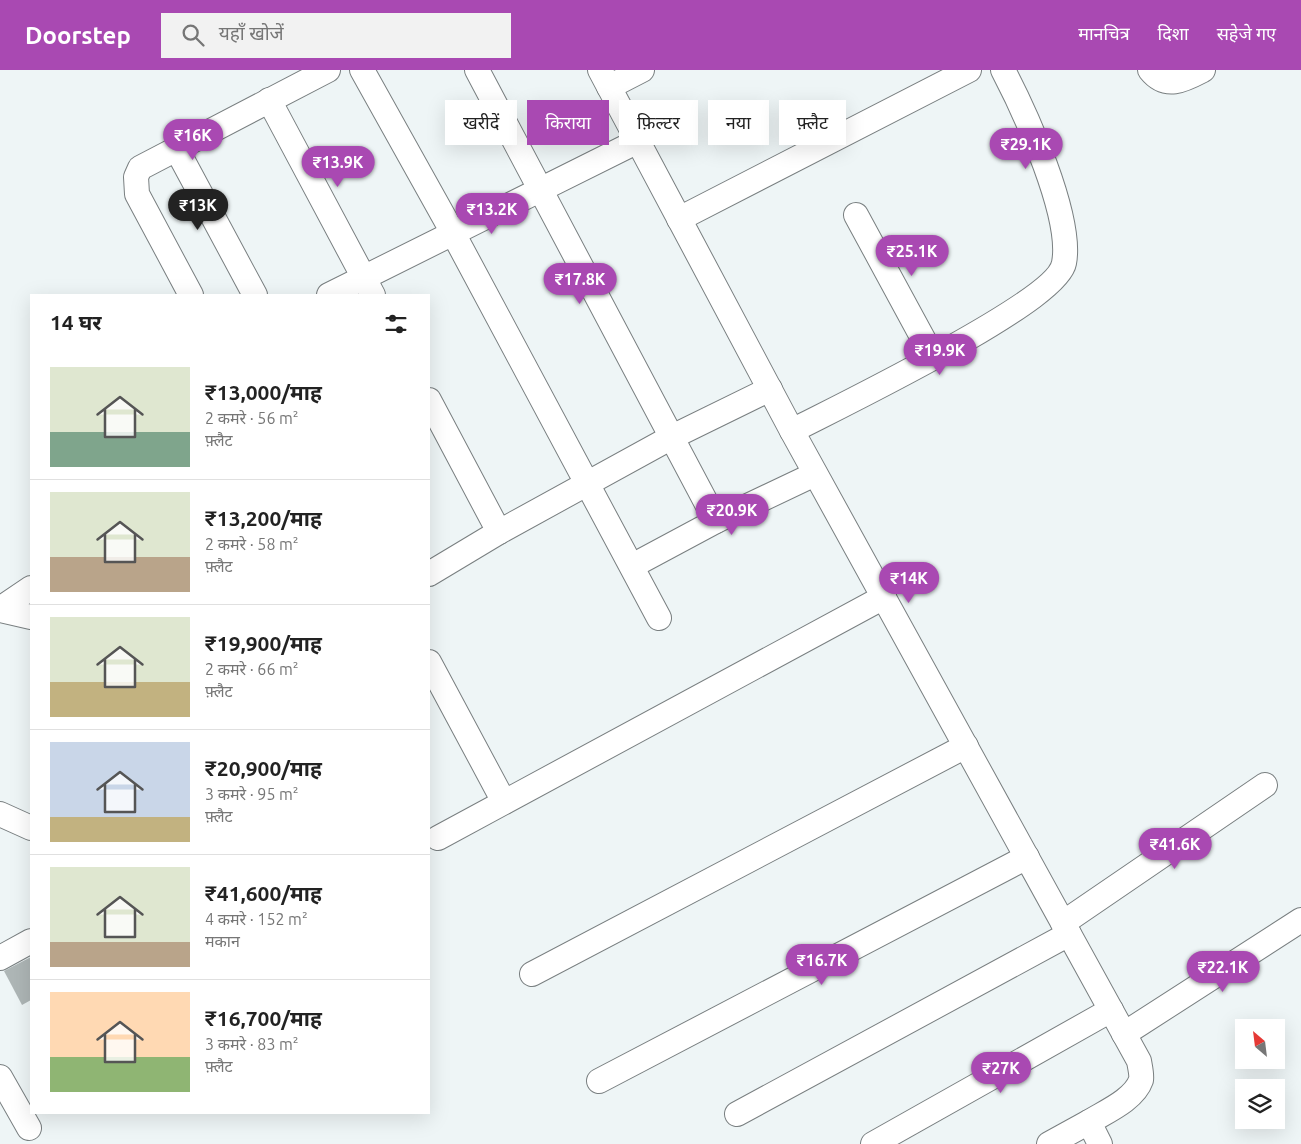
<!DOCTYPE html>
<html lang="hi">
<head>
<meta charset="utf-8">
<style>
  :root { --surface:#fff; --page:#f2f2f2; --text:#222; --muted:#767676; --line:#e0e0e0; --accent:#a949b2 }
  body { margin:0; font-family:Ubuntu,"Noto Sans Devanagari",sans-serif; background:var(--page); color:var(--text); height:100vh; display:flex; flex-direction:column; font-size:19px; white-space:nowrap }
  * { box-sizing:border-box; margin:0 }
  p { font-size:16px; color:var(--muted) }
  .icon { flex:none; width:28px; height:28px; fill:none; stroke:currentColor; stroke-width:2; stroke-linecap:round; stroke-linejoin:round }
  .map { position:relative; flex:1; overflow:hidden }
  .drawer { position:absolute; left:30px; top:224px; width:400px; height:820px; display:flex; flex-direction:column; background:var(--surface); border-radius:0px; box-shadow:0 5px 20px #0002 }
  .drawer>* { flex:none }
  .banner { position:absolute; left:445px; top:30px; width:475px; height:45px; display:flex; gap:10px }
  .needle { width:32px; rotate:332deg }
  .fabs { position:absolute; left:1235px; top:949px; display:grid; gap:10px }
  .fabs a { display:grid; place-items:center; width:50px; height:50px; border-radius:0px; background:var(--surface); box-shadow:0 5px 20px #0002; font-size:25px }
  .price { position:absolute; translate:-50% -42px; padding:0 11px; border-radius:18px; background:var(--accent); color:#fff; font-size:16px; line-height:32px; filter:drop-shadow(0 1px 2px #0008) }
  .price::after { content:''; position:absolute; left:50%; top:30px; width:15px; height:11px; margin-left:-8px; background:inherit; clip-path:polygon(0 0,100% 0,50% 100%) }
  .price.selected { background:#222; color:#fff }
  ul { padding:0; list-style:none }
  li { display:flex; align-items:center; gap:15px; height:125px; padding:0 20px }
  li+li { border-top:1px solid var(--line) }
  li span { display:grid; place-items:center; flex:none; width:140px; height:100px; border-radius:0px; color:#555 }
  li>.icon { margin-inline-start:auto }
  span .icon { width:60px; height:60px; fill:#fffc; stroke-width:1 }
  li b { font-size:21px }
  h2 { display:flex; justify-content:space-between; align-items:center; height:60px; padding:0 20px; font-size:21px }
  .chip { padding:0 18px; border-radius:0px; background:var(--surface); box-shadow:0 5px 20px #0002; font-size:18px; line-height:45px }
  .chip.selected { background:var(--accent); color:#fff }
  header { display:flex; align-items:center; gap:30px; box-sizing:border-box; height:70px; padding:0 25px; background:var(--accent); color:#fff }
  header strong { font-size:24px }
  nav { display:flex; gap:28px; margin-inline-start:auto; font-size:18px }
  .search { width:350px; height:45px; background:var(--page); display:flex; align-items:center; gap:12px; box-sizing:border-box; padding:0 18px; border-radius:0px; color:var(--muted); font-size:19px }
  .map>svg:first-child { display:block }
  .building { fill:#aeb6b6 }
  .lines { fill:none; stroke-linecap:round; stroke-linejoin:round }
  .minor-casing { stroke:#797f80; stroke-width:26 }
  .minor { stroke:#fff; stroke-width:24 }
</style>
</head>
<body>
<header>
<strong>Doorstep</strong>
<div class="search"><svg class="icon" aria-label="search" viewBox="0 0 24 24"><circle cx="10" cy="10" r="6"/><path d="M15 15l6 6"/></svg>यहाँ खोजें</div>
<nav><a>मानचित्र</a><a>दिशा</a><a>सहेजे गए</a></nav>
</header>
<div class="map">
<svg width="1301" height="1074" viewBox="0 0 1301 1074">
  <rect width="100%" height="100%" fill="#eef5f6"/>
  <path class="building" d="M31 887V930L22 935 4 901Z"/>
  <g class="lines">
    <g class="minor-casing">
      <g id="minor">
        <path d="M362 0 453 163 659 548"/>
        <path d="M477 0 716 451"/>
        <path d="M600 0 792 361 1139 991C1140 997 1142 1005 1141 1010 1134 1030 1105 1042 1089 1052L1100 1074"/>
        <path d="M1150 0C1166 20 1184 10 1203 0"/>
        <path d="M609 17 642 0"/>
        <path d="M269 30 373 225"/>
        <path d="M176 78 255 225"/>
        <path d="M856 145 933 287"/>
        <path d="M679 149 969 0"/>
        <path d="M191 225 137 124 136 107 140 98 328 0"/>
        <path d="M329 225 638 71"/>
        <path d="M429 330 499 462 672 367 770 319"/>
        <path d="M792 361C836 338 1057 232 1064 193 1073 147 1025 42 1003 0"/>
        <path d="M632 496 716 451 815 404"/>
        <path d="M429 504 499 462"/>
        <path d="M0 539 31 518"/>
        <path d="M0 540 31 547"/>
        <path d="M429 592 504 732"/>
        <path d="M0 744 31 758"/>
        <path d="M438 768 884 527"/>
        <path d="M1063 853 1265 715"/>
        <path d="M0 888 31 871"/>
        <path d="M532 904 966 676"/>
        <path d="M1124 964 1301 850"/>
        <path d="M0 1007 29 1058"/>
        <path d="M599 1011 1027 787"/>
        <path d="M737 1044 1069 864"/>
        <path d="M873 1074 1111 940"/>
        <path d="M1049 1074 1089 1052"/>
      </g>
    </g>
    <use href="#minor" class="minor"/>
  </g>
</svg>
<div class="fabs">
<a><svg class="needle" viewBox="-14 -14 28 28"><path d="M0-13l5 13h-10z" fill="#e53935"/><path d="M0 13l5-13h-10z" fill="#767676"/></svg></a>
<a><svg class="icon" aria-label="layers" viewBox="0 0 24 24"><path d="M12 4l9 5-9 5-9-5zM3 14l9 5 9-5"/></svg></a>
</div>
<b class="price" style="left:193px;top:91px">₹16K</b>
<b class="price" style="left:1026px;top:100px">₹29.1K</b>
<b class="price" style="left:338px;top:118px">₹13.9K</b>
<b class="price selected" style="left:198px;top:161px">₹13K</b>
<b class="price" style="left:492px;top:165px">₹13.2K</b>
<b class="price" style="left:912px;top:207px">₹25.1K</b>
<b class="price" style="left:580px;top:235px">₹17.8K</b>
<b class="price" style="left:940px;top:306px">₹19.9K</b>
<b class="price" style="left:732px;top:466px">₹20.9K</b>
<b class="price" style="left:909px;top:534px">₹14K</b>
<b class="price" style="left:1175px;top:800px">₹41.6K</b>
<b class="price" style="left:822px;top:916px">₹16.7K</b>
<b class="price" style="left:1223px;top:923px">₹22.1K</b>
<b class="price" style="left:1001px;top:1024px">₹27K</b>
<div class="banner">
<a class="chip">खरीदें</a>
<a class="chip selected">किराया</a>
<a class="chip">फ़िल्टर</a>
<a class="chip">नया</a>
<a class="chip">फ़्लैट</a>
</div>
<section class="drawer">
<h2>14 घर<svg class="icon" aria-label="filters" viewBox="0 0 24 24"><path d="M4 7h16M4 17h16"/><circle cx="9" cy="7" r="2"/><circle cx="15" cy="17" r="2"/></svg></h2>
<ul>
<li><span style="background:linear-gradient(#dfe7d0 65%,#7fa58c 0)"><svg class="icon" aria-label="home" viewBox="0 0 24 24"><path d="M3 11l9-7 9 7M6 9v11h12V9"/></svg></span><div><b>₹13,000/माह</b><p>2 कमरे · 56 m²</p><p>फ़्लैट</p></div></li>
<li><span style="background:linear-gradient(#dfe7d0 65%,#b9a48a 0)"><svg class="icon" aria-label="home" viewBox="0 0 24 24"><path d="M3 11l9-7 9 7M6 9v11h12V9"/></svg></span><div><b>₹13,200/माह</b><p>2 कमरे · 58 m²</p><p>फ़्लैट</p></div></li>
<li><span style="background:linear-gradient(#dfe7d0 65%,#c2b280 0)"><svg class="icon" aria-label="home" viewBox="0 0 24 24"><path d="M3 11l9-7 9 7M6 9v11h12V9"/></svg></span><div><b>₹19,900/माह</b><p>2 कमरे · 66 m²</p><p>फ़्लैट</p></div></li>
<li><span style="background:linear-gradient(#c9d6e8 75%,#c2b280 0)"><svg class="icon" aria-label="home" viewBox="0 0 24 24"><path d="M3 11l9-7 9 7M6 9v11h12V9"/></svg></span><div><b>₹20,900/माह</b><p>3 कमरे · 95 m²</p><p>फ़्लैट</p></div></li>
<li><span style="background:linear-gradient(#dfe7d0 75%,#b9a48a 0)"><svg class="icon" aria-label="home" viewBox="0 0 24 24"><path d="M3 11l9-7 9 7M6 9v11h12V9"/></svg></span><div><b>₹41,600/माह</b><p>4 कमरे · 152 m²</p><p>मकान</p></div></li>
<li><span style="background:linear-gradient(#ffd9b3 65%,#8fb573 0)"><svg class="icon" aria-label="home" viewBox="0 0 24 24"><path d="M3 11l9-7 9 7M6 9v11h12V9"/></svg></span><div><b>₹16,700/माह</b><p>3 कमरे · 83 m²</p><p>फ़्लैट</p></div></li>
</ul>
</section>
</div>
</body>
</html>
